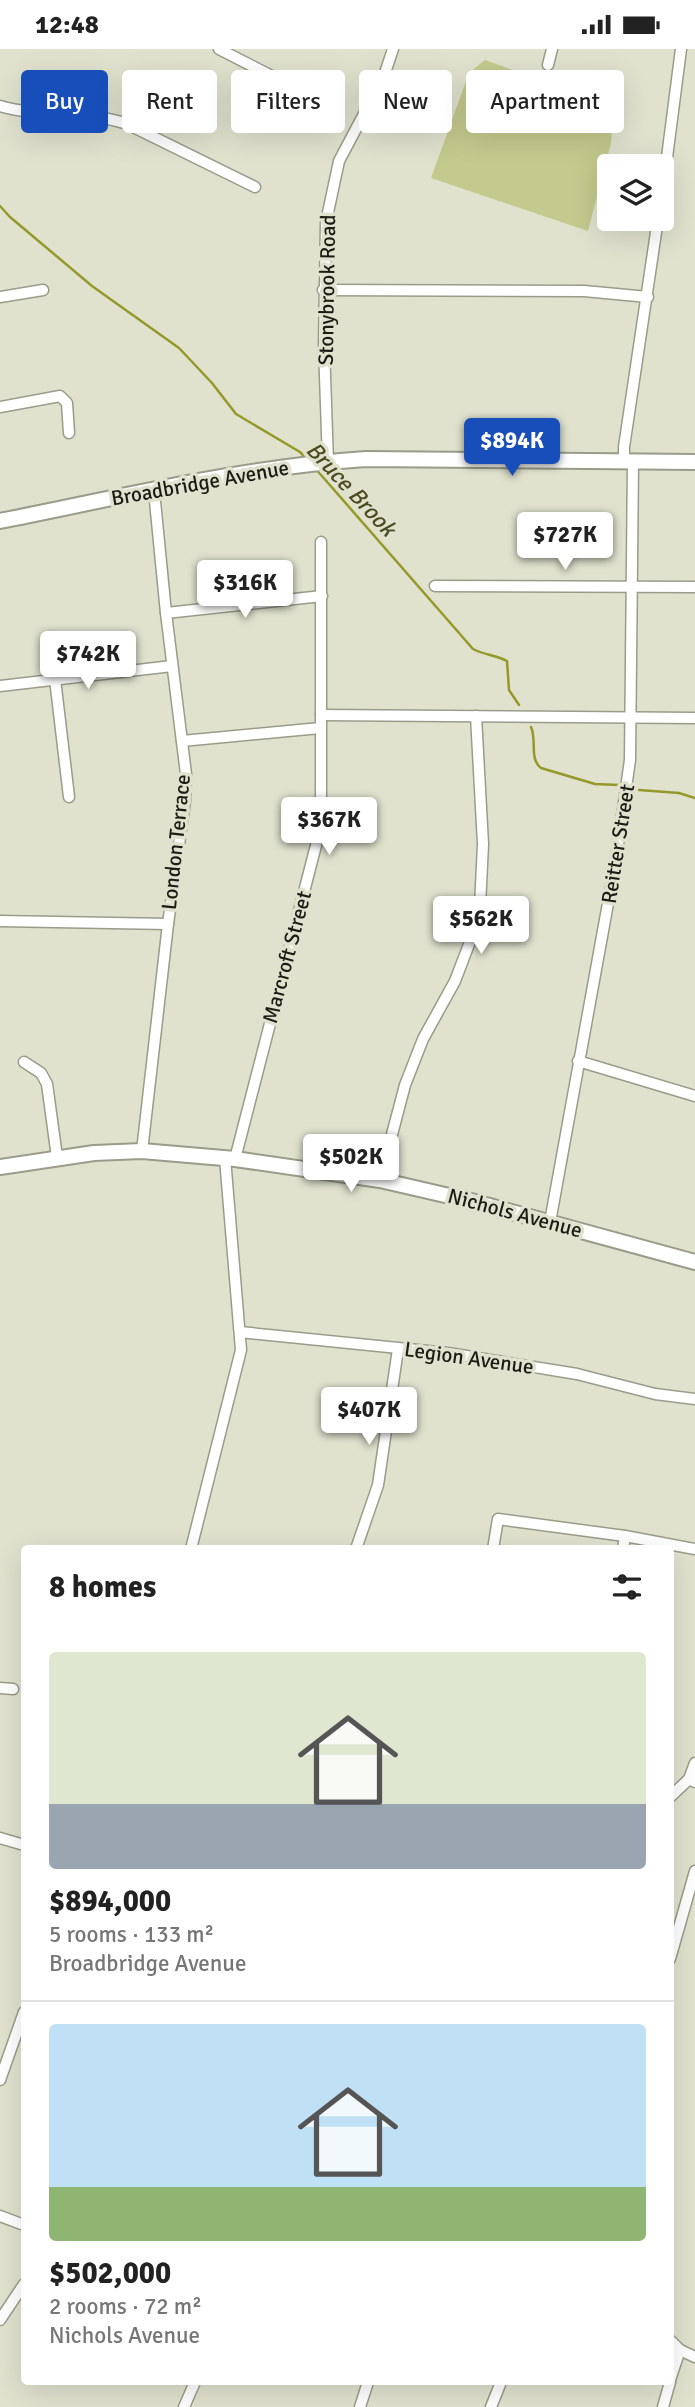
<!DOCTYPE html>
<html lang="en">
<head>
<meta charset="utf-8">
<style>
  :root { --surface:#fff; --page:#f6f6f6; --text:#222; --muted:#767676; --line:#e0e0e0; --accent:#174eba }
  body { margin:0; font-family:Signika,sans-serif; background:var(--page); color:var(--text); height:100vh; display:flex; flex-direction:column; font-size:26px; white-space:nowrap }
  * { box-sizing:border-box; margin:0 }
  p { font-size:23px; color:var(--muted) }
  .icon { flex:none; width:38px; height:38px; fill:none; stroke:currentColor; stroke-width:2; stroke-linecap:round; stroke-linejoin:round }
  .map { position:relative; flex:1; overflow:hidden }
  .drawer { position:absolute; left:21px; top:1496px; width:653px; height:840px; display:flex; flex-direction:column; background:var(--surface); border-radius:7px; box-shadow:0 7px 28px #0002 }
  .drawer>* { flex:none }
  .hud { position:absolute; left:21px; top:21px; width:654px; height:63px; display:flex; gap:14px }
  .buttons { position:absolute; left:597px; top:105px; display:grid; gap:14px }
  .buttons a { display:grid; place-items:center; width:77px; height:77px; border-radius:7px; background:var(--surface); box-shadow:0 7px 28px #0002; font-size:35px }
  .price { position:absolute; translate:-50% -60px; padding:0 16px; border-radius:7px; background:#fff; color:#222; font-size:23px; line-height:46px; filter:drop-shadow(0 2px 4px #0008) }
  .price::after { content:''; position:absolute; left:50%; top:42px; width:21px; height:16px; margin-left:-10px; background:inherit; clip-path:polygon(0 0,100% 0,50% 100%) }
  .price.on { background:var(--accent); color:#fff }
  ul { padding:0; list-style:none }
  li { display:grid; align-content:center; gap:14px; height:371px; padding:0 28px }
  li+li { border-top:2px solid var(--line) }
  li span { display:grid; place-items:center; height:217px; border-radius:7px; color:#555 }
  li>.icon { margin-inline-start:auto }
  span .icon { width:126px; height:126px; fill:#fffc; stroke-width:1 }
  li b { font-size:30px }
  h2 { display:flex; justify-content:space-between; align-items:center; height:84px; padding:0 28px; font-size:30px }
  .chip { padding:0 24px; border-radius:7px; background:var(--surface); box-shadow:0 7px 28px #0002; font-size:24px; line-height:63px }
  .chip.on { background:var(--accent); color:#fff }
  .status { display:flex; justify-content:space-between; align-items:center; height:49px; padding:0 35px; background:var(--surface); direction:ltr }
  .status svg { height:19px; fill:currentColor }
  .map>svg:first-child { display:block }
  .green { fill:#c4c98d }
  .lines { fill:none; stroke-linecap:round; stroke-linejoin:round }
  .stream { stroke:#94992a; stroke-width:2.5 }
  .minor-casing { stroke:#9a9c89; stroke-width:13 }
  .secondary-casing { stroke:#9a9c89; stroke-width:18 }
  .minor { stroke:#fff; stroke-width:10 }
  .secondary { stroke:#fff; stroke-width:14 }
  .labels { text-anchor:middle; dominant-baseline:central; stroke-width:7; stroke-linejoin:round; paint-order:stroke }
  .street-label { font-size:21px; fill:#1c1c15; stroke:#e0e2ce }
  .water-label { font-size:23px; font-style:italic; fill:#4a4c21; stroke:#e0e2ce }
</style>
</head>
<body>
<div class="status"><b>12:48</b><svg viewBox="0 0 49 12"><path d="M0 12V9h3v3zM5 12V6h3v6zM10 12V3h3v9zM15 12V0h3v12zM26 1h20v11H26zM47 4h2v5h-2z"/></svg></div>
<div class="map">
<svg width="695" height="2358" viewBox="0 0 695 2358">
  <rect width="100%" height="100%" fill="#e0e2ce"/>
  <path class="green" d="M485 11 614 57 611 94 588 182 431 129 469 24Z"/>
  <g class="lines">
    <g class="stream">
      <path d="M0 157 10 168 92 237 179 299 212 334 236 365 300 403 306 409"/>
      <path d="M315 419 473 600C484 606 496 606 507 612L509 641 519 656"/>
      <path d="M531 678C537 691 529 710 541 719L595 735 619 736"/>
      <path d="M639 741 679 744 695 749"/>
    </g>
    <g class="minor-casing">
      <g id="minor">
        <path d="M219 0 295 39"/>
        <path d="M548 16 552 0"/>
        <path d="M0 57C42 69 86 61 127 75L255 138"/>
        <path d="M662 147 681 0"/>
        <path d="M323 241 584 242 648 248"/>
        <path d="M0 248 43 241"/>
        <path d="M0 358 60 347 67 354 69 384"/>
        <path d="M624 412V398L658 170"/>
        <path d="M328 413 324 298 326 173 339 112 384 27 393 0"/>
        <path d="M435 537 695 538"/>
        <path d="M166 564 322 547"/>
        <path d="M55 630 69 748"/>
        <path d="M0 637 172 617"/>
        <path d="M321 666 695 669"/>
        <path d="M182 692 320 679"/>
        <path d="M0 872 168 875"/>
        <path d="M578 1012 695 1047"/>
        <path d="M24 1013 41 1024 47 1035 57 1108"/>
        <path d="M142 1102 168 875 185 752 186 725 166 564 154 442"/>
        <path d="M235 1110 321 777V493"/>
        <path d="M380 1131 405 1036 423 990 455 932 476 877 480 857 483 795 476 667"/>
        <path d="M550 1173 615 816 630 711 633 412"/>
        <path d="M240 1283 448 1304 577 1325 655 1345 695 1350"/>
        <path d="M191 1500 241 1301 225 1109"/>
        <path d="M356 1500 378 1436 398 1300"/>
        <path d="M493 1500 498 1470 625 1487 695 1500"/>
        <path d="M623 1500 625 1487"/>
        <path d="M0 1639 13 1640"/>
        <path d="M689 1730 695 1714"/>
        <path d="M670 1748 689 1730 695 1733"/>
        <path d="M0 1789 24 1796"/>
        <path d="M670 1910 695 1822"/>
        <path d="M0 2031 24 1963"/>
        <path d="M0 2167 24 2176"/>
        <path d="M0 2271 24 2235"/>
        <path d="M670 2291 680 2301 695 2308"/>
        <path d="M670 2331 680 2301"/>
        <path d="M184 2358 195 2333"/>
        <path d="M360 2358 368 2333"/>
        <path d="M491 2358 501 2333"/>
        <path d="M663 2358 670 2333"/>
      </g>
    </g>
    <g class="secondary-casing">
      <g id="secondary">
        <path d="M0 472C121 448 243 418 366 410L695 413"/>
        <path d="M0 1118 94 1104 142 1102 235 1110 380 1131 471 1152 695 1213"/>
      </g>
    </g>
    <use href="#minor" class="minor"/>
    <use href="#secondary" class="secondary"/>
  </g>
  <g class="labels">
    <g class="street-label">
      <text transform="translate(327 241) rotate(-89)">Stonybrook Road</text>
      <text transform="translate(200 434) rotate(-10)">Broadbridge Avenue</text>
      <text transform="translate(176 793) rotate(-84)">London Terrace</text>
      <text transform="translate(618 795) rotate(-81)">Reitter Street</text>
      <text transform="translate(287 908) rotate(-75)">Marcroft Street</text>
      <text transform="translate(515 1164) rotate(15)">Nichols Avenue</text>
      <text transform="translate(469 1309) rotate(8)">Legion Avenue</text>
    </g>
    <g class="water-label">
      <text transform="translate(351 440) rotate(47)">Bruce Brook</text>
    </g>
  </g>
</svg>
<div class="buttons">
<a><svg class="icon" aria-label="layers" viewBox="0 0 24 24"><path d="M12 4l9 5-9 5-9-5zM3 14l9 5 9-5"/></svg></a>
</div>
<b class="price on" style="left:512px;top:429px">$894K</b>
<b class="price" style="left:565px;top:523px">$727K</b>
<b class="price" style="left:245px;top:571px">$316K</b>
<b class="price" style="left:88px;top:642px">$742K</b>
<b class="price" style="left:329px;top:808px">$367K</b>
<b class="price" style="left:481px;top:907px">$562K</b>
<b class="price" style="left:351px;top:1145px">$502K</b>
<b class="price" style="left:369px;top:1398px">$407K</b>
<div class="hud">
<a class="chip on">Buy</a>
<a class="chip">Rent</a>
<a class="chip">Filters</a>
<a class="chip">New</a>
<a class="chip">Apartment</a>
</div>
<section class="drawer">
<h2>8 homes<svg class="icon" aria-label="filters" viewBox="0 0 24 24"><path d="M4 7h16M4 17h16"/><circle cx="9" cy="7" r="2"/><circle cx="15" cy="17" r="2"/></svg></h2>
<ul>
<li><span style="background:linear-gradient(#dfe7d0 70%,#9aa5b1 0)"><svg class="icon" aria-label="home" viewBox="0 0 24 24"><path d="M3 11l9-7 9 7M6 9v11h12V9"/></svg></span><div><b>$894,000</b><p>5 rooms · 133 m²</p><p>Broadbridge Avenue</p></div></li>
<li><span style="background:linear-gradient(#bfe0f5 75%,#8fb573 0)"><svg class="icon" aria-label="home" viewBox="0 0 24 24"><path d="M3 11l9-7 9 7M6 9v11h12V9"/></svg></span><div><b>$502,000</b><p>2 rooms · 72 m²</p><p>Nichols Avenue</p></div></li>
</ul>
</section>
</div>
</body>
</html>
